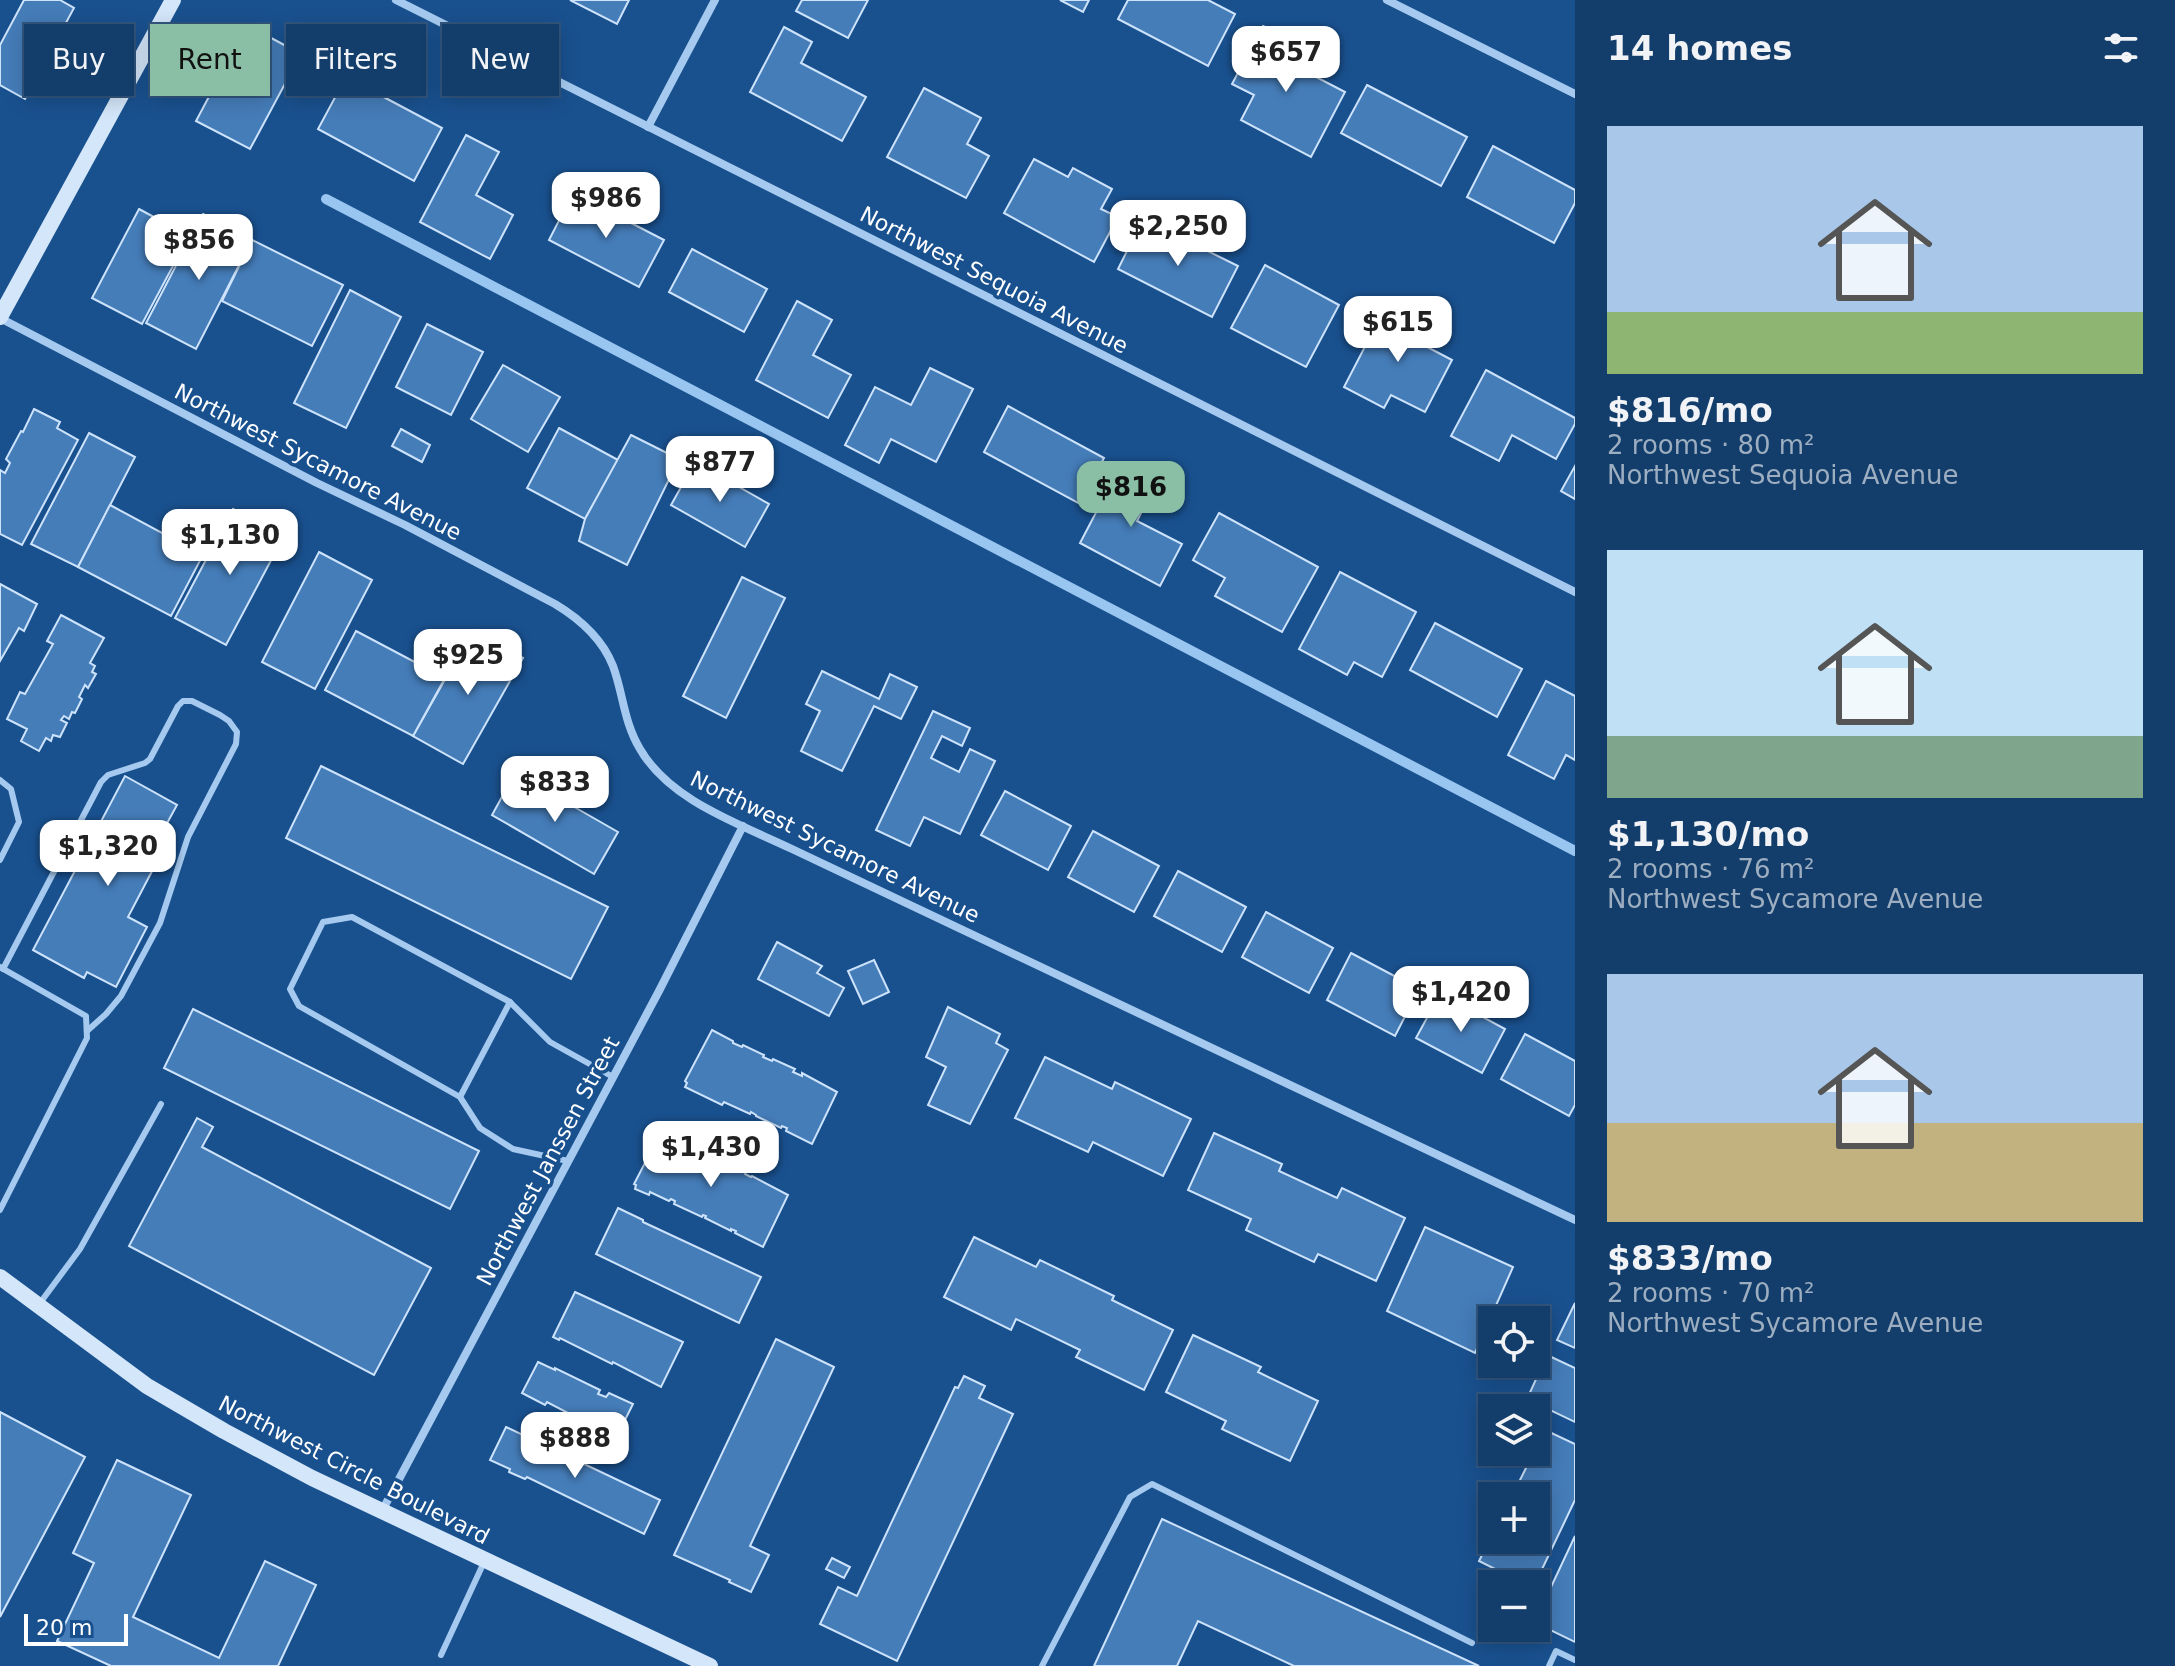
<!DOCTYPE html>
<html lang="en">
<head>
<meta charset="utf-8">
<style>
  :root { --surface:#133d6b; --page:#1c4471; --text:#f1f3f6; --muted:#9daec1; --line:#32567e; --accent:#8abfa5 }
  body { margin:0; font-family:"DejaVu Sans",sans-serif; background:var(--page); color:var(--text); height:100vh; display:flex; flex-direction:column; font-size:30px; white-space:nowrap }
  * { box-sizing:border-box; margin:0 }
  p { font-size:26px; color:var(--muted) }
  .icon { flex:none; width:44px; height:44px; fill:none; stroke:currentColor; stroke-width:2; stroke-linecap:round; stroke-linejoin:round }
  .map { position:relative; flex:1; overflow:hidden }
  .details { display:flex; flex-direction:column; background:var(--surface); width:600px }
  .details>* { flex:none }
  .hud { position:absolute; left:24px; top:24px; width:760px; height:72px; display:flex; gap:16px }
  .controls { position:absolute; left:1478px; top:1306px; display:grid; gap:16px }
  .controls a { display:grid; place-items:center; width:72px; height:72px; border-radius:0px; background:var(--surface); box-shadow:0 4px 20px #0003,0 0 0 2px var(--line); font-size:40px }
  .scale { position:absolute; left:24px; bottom:20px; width:104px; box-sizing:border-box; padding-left:8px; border:4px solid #fff; border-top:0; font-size:22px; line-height:28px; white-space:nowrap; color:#fff; -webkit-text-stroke:6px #19518f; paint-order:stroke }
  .price { position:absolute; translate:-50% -68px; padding:0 18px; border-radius:16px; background:#fff; color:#222; font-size:26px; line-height:52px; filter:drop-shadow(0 2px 4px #0008) }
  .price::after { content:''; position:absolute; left:50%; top:48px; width:24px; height:18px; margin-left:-12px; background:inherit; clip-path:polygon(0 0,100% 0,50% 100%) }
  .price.current { background:var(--accent); color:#111 }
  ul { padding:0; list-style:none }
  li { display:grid; align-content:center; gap:16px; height:424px; padding:0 32px }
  li span { display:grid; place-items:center; height:248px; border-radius:0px; color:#555 }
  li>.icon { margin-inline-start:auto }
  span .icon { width:144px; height:144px; fill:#fffc; stroke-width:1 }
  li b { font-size:34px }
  h2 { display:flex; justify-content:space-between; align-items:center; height:96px; padding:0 32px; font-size:34px }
  .chip { padding:0 28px; border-radius:0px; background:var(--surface); box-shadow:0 4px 20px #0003,0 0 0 2px var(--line); font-size:28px; line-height:72px }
  .chip.current { background:var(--accent); color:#111 }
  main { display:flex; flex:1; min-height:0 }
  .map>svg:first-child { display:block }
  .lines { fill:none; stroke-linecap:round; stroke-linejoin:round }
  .stream { stroke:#99c5f1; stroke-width:10 }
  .building { fill:#457db9; stroke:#cde3fb; stroke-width:2 }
  .service { stroke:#a6caef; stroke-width:6 }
  .minor { stroke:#a6caef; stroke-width:8 }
  .secondary { stroke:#d4e6fa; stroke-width:16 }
  .labels { text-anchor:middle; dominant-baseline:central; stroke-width:7; stroke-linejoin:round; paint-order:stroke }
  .street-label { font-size:22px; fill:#fff; stroke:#19518f }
</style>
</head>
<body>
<main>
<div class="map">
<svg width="1575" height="1666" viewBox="0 0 1575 1666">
  <rect width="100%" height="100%" fill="#19518f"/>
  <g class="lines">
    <path class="stream" d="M326 199 1575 851"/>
  </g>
  <g class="building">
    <path d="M24 0H60L74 8 25 99 0 85V45Z"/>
    <path d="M570 0H629L617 24Z"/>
    <path d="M802 0H868L848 38 796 11Z"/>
    <path d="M1060 0H1089L1083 12Z"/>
    <path d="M1128 0H1208L1235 14 1208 66 1118 19Z"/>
    <path d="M247 25 301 54 250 149 196 121Z"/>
    <path d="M1263 26 1303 47 1293 65 1345 92 1311 157 1241 120 1254 95 1232 84Z"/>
    <path d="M784 27 812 42 801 63 866 97 842 141 750 92Z"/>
    <path d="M346 77 442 128 414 181 318 129Z"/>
    <path d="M1367 85 1467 137 1441 186 1341 133Z"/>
    <path d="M924 88 981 118 967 144 989 156 966 198 887 157Z"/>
    <path d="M466 135 499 152 476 195 513 215 490 259 420 222Z"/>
    <path d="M1493 146 1575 190V203L1554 243 1467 197Z"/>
    <path d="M1034 159 1068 177 1073 168 1112 189 1101 209 1118 217 1094 262 1004 213Z"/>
    <path d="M573 193 664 240 639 287 549 240Z"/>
    <path d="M139 209 189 236 142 324 92 298Z"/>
    <path d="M203 214 252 240 196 349 146 323Z"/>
    <path d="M1143 219 1238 266 1212 317 1118 269Z"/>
    <path d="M252 240 343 285 312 346 222 301Z"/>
    <path d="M692 249 767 289 744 332 669 292Z"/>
    <path d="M1265 265 1339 305 1306 367 1231 328Z"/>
    <path d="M350 290 401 317 346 428 294 403Z"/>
    <path d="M797 301 832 320 813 355 851 375 828 418 756 380Z"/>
    <path d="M1387 304 1423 323 1414 340 1452 360 1425 412 1391 395 1384 408 1344 387Z"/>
    <path d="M427 324 483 352 451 415 396 387Z"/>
    <path d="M503 365 560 397 528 452 471 419Z"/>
    <path d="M930 368 973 389 936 462 891 439 879 463 845 445 875 387 911 405Z"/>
    <path d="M1486 370 1575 418V424L1556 459 1512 435 1499 461 1451 436Z"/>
    <path d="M1008 406 1104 458 1080 504 984 452Z"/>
    <path d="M34 409 60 422 57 428 78 440 22 545 0 534V470L5 473 10 463 6 459 21 431 23 432Z"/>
    <path d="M559 428 618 460 585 519 527 488Z"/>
    <path d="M401 429 430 445 422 462 392 446Z"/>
    <path d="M89 433 135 457 78 567 31 544Z"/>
    <path d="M631 435 679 459 627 565 579 541 585 519Z"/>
    <path d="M695 462 769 504 745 547 671 505Z"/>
    <path d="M1122 463 1157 482 1137 521 1182 544 1160 586 1080 543Z"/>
    <path d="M1575 466V499L1561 491Z"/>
    <path d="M110 505 203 555 171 616 78 567Z"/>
    <path d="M233 509 284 536 226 645 175 618Z"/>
    <path d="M1219 513 1318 567 1282 632 1215 596 1225 578 1193 560Z"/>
    <path d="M319 552 372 580 315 689 262 662Z"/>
    <path d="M1340 572 1416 612 1382 677 1354 662 1347 675 1299 649Z"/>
    <path d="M742 577 785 598 726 718 683 696Z"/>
    <path d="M0 584 37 604 24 631 19 628 0 661Z"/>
    <path d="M61 615 104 638 90 663 95 666 92 672 96 674 88 688 85 685 79 697 82 699 75 713 72 712 69 719 64 716 61 720 67 723 60 737 53 735 51 741 46 738 39 751 21 741 27 729 7 719 20 692 25 694 53 644 47 641Z"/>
    <path d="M1435 623 1522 669 1497 717 1410 670Z"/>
    <path d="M473 630 523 658 463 764 413 736Z"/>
    <path d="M356 631 445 678 413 736 325 690Z"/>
    <path d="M822 671 879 699 890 674 917 687 901 719 874 706 842 771 801 751 820 711 806 704Z"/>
    <path d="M1546 681 1575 696V760L1566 755 1554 779 1508 755Z"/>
    <path d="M933 711 970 728 962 746 942 736 931 758 959 772 970 749 995 761 960 834 924 817 910 846 876 830Z"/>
    <path d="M321 766 608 907 571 979 286 838Z"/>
    <path d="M515 773 618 832 594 874 492 815Z"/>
    <path d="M125 776 177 805 153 849 161 854 128 917 147 927 116 987 87 972 84 978 33 950Z"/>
    <path d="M1005 791 1071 826 1048 870 981 835Z"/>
    <path d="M1093 831 1159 866 1134 912 1068 877Z"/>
    <path d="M1178 871 1246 907 1222 952 1154 916Z"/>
    <path d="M1266 912 1333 948 1309 993 1242 957Z"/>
    <path d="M777 942 822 966 817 973 844 988 829 1016 758 979Z"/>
    <path d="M1351 953 1419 989 1395 1036 1327 1000Z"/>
    <path d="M874 960 889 992 863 1004 848 971Z"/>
    <path d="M1440 994 1505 1029 1482 1073 1416 1038Z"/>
    <path d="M948 1007 1000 1034 996 1043 1008 1050 970 1124 928 1105 946 1067 926 1057Z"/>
    <path d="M193 1009 479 1151 450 1209 164 1068Z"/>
    <path d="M712 1030 733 1041V1043L742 1047 743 1045 764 1055 763 1057 772 1061 773 1059 795 1069 793 1072 802 1076V1073L837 1092 812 1144 786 1131 787 1128 782 1126 781 1128 756 1116V1115L751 1112 750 1114 724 1102 722 1105 685 1087 687 1083 685 1081Z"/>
    <path d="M1525 1034 1575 1061V1105L1569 1116 1501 1079Z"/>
    <path d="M1045 1057 1112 1089 1115 1082 1191 1119 1163 1176 1093 1142 1088 1152 1015 1118Z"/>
    <path d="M197 1118 213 1127 202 1147 431 1268 374 1375 129 1246Z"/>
    <path d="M661 1132 685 1144 684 1145 690 1148 691 1146 715 1157 714 1160 719 1162 720 1160 746 1172 745 1174 751 1177 752 1176 788 1195 763 1247 735 1233 736 1231 731 1229V1231L705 1218 706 1216 703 1215 702 1217 674 1204 675 1201 671 1199 669 1201 650 1192 649 1195 635 1189 636 1185 634 1184Z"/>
    <path d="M1214 1133 1282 1164 1279 1171 1337 1198 1342 1188 1405 1218 1376 1281 1318 1254 1314 1262 1246 1230 1251 1219 1188 1190Z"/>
    <path d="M618 1208 643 1220V1222L761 1277 739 1323 596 1254Z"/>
    <path d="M1425 1227 1513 1267 1475 1353 1387 1311Z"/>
    <path d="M974 1237 1036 1267 1040 1260 1114 1296 1112 1300 1173 1330 1144 1390 1076 1357 1080 1350 1016 1319 1011 1330 944 1297Z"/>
    <path d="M575 1292 683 1342 661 1387 613 1362 612 1364 560 1338 559 1340 553 1337Z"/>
    <path d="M1575 1303V1348L1557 1340Z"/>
    <path d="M1193 1335 1261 1367 1258 1372 1318 1401 1290 1461 1222 1429 1226 1421 1166 1392Z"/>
    <path d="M776 1339 834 1367 750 1546 769 1555 751 1592 729 1582 730 1580 674 1555Z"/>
    <path d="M1547 1355 1575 1368V1422L1527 1399Z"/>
    <path d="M538 1362 555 1370V1368L600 1390 598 1394 606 1397 609 1393 633 1404 616 1438 547 1402 545 1405 522 1393Z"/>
    <path d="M964 1376 985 1386 979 1398 1013 1414 897 1661 820 1624 838 1587 857 1596 955 1387 958 1388Z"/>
    <path d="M0 1412 85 1457 0 1617Z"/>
    <path d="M506 1427 660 1500 644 1534 527 1477 525 1479 509 1472 510 1469 490 1460Z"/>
    <path d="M1545 1430 1575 1444V1500L1535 1584H1525L1479 1561 1492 1535V1540H1536V1496H1512L1534 1452H1536Z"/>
    <path d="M117 1460 191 1495 133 1617 219 1658 265 1561 316 1585 278 1666H111L57 1641 94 1563 73 1553Z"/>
    <path d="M1162 1519 1479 1666H1294L1198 1621 1177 1666H1094Z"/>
    <path d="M1575 1536V1642L1536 1623V1619Z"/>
    <path d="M832 1558 850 1567 844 1578 826 1569Z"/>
  </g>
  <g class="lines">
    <g class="service">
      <path d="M0 780 11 789 19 822 0 860"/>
      <path d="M0 967 86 1016 87 1038 0 1210"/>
      <path d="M3 969 101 782 108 775 145 763 150 759 178 706 183 701H192L220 715 229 721 237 732 236 744 188 837 160 923 121 996 106 1014 87 1031"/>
      <path d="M460 1097 510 1002"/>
      <path d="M568 1161 513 1149 480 1128 460 1097 299 1006 290 989 323 922 352 917 510 1002 550 1042 613 1077"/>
      <path d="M40 1303 80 1249 161 1104"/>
      <path d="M441 1655 485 1560"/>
      <path d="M1042 1666 1130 1497 1152 1484 1472 1643"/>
      <path d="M1549 1666 1556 1651 1575 1660"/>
    </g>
    <g class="minor">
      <path d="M396 0 1575 592"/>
      <path d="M1387 0 1575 94"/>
      <path d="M648 127 715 0"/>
      <path d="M0 318 317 483 405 525 555 604C580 619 602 638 613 666 623 693 624 723 640 749 670 801 740 824 792 849L1575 1220"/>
      <path d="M382 1511 659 991 743 826"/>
    </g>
    <g class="secondary">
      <path d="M0 317 173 0"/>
      <path d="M0 1277 147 1386 224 1431 312 1478 710 1666"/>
    </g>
  </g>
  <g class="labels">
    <g class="street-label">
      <text transform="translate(994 280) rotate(27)">Northwest Sequoia Avenue</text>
      <text transform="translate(318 462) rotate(27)">Northwest Sycamore Avenue</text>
      <text transform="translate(835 847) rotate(26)">Northwest Sycamore Avenue</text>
      <text transform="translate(548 1161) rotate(-62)">Northwest Janssen Street</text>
      <text transform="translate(354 1470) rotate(27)">Northwest Circle Boulevard</text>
    </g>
  </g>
</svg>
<div class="controls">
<a><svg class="icon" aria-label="locate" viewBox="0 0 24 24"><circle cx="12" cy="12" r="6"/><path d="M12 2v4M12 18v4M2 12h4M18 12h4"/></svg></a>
<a><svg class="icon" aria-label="layers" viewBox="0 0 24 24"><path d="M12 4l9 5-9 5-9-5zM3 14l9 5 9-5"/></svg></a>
<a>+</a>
<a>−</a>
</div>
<div class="scale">20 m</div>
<b class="price" style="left:1286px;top:94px">$657</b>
<b class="price" style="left:606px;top:240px">$986</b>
<b class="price" style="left:1178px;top:268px">$2,250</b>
<b class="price" style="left:199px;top:282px">$856</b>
<b class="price" style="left:1398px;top:364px">$615</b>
<b class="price" style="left:720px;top:504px">$877</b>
<b class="price current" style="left:1131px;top:529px">$816</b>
<b class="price" style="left:230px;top:577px">$1,130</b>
<b class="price" style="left:468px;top:697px">$925</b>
<b class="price" style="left:555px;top:824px">$833</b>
<b class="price" style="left:108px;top:888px">$1,320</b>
<b class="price" style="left:1461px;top:1034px">$1,420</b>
<b class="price" style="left:711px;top:1189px">$1,430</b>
<b class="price" style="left:575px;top:1480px">$888</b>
<div class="hud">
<a class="chip">Buy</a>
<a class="chip current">Rent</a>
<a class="chip">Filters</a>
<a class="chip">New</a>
</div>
</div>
<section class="details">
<h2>14 homes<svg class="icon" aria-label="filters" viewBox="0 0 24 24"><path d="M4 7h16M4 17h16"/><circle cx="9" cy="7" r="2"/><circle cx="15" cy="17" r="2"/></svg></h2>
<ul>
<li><span style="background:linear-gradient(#a9c7e8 75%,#8fb573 0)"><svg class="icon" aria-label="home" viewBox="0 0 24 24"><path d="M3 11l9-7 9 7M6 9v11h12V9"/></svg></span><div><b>$816/mo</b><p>2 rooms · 80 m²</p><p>Northwest Sequoia Avenue</p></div></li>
<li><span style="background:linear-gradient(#bfe0f5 75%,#7fa58c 0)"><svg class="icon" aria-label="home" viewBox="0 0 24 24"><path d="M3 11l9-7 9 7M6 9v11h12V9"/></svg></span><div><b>$1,130/mo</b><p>2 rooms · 76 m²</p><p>Northwest Sycamore Avenue</p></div></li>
<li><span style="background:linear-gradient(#a9c7e8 60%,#c2b280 0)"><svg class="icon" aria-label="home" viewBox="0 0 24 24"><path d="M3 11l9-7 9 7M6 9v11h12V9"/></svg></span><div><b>$833/mo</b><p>2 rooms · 70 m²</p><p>Northwest Sycamore Avenue</p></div></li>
</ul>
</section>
</main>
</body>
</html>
